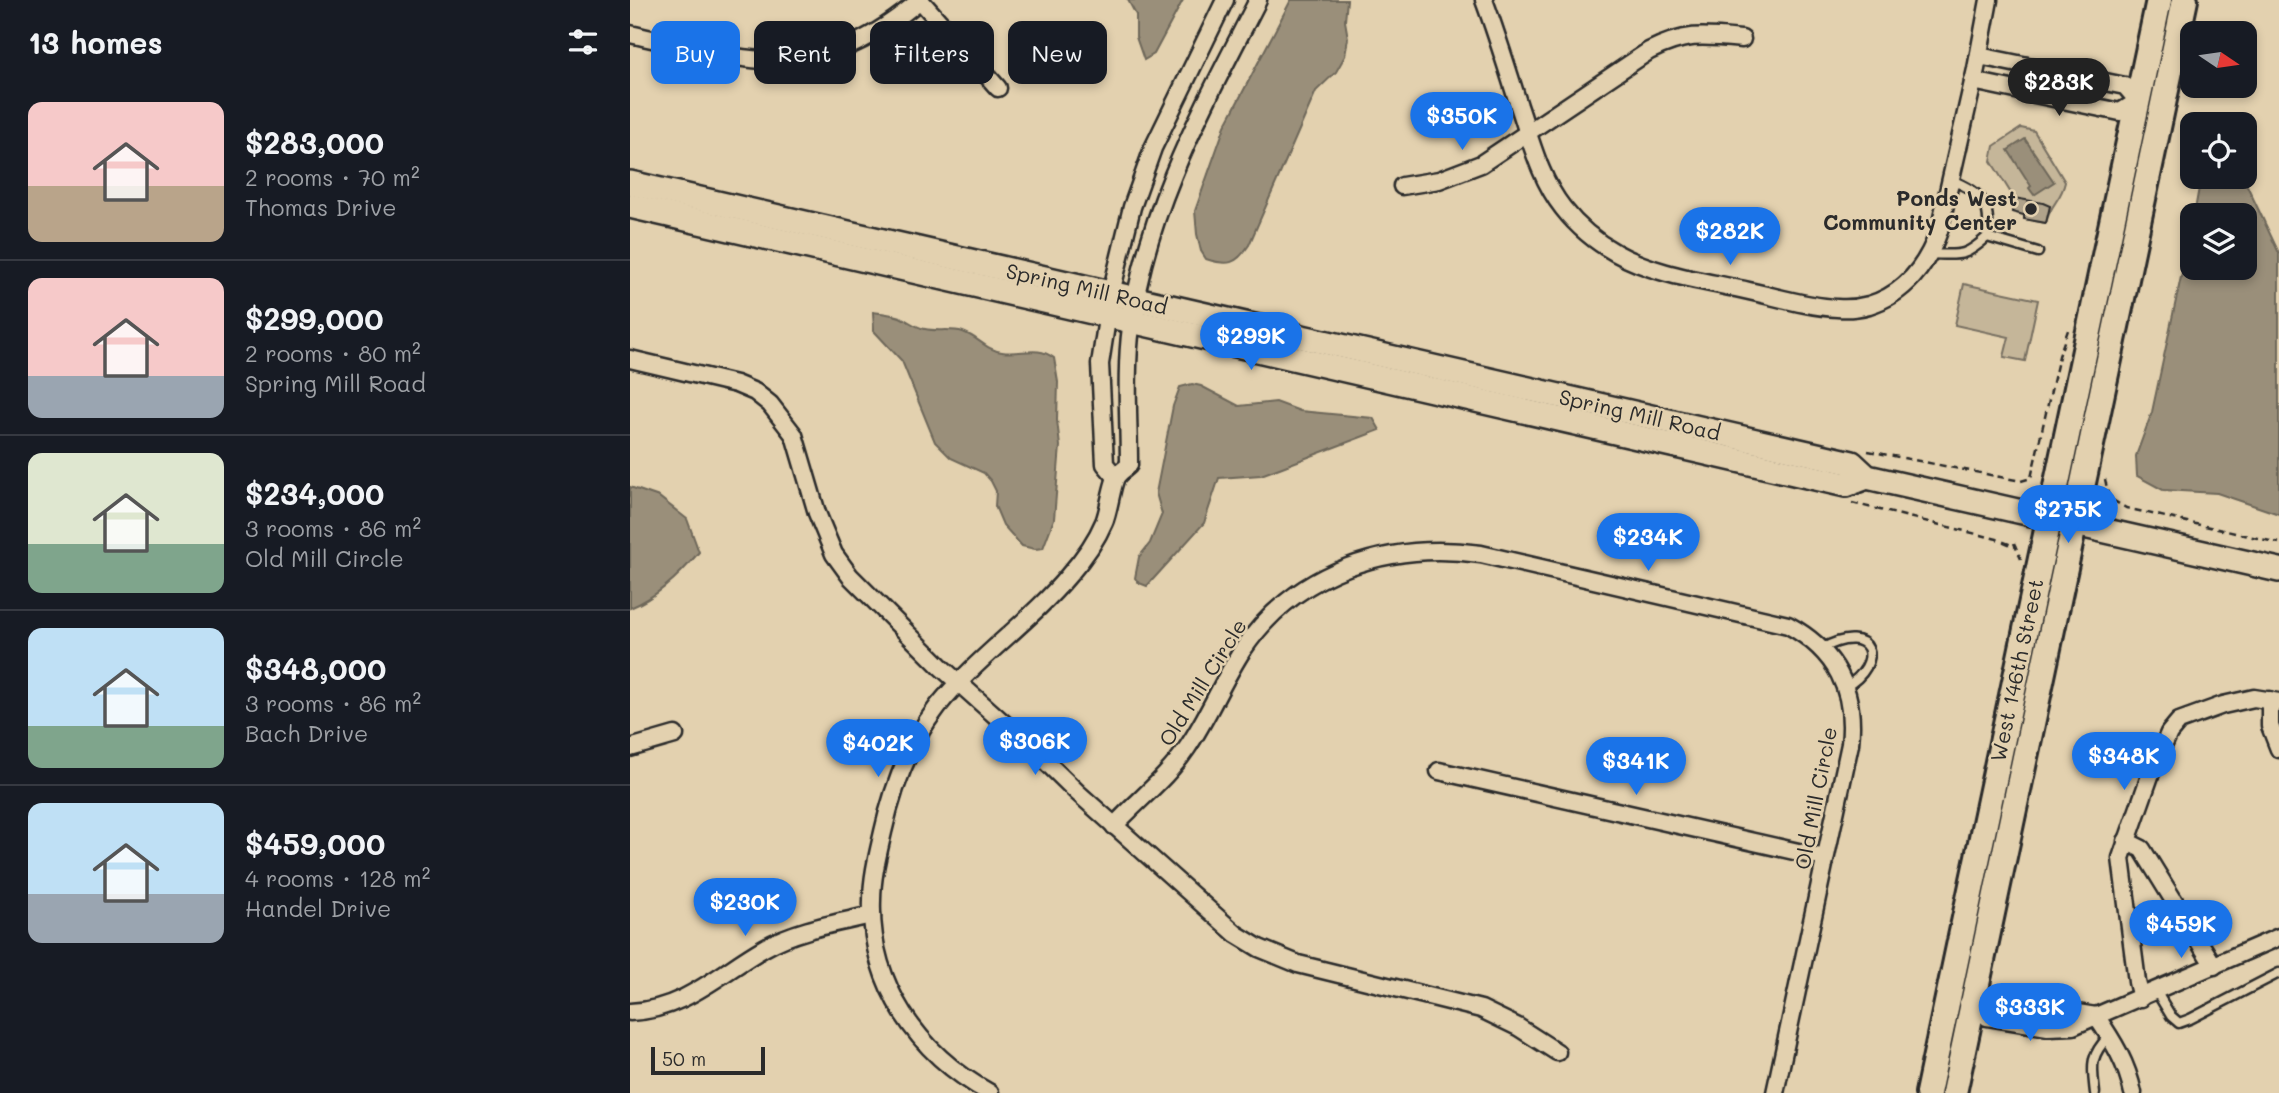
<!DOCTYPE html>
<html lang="en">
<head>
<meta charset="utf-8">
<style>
  :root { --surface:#171b24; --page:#242831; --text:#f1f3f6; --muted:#9ea1a6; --line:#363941; --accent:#1a73e8 }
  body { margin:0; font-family:Mali,sans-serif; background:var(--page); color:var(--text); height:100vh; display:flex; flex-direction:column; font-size:26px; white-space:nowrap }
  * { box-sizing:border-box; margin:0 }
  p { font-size:23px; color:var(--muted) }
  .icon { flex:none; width:38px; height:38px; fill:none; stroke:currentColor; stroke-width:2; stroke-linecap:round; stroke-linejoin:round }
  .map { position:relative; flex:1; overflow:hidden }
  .sheet { display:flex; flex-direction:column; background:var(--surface); width:630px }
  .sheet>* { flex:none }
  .top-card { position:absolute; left:21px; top:21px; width:665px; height:63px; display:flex; gap:14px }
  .needle { width:46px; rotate:103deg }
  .buttons { position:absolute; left:1550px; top:21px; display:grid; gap:14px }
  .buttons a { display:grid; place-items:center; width:77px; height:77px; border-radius:14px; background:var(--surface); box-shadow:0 4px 10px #0003; font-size:35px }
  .scale { position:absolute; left:21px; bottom:18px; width:114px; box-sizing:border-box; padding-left:7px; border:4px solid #2b2b2b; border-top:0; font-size:19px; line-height:24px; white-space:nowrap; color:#2b2b2b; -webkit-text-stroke:5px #e3d1af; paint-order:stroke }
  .price { position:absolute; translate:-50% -60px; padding:0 16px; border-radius:24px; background:var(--accent); color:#fff; font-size:23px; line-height:46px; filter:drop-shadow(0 2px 4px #0008) }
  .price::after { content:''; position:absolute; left:50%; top:42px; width:21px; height:16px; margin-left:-10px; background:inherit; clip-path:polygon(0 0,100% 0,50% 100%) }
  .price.on { background:#222; color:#fff }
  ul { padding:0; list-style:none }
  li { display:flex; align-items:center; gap:21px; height:175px; padding:0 28px }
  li+li { border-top:2px solid var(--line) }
  li span { display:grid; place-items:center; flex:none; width:196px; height:140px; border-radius:14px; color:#555 }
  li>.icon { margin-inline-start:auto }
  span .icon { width:84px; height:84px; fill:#fffc; stroke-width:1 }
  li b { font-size:30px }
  h2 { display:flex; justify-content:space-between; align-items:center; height:84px; padding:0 28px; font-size:30px }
  .pill { padding:0 24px; border-radius:14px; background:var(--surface); box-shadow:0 4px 10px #0003; font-size:24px; line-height:63px }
  .pill.on { background:var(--accent); color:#fff }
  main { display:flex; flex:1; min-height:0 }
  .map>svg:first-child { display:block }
  .green { fill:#c5b699; stroke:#787062; stroke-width:2 }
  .water { fill:#9a8f7a; stroke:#6e675a; stroke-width:2 }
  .building { fill:#b0a38b; stroke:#2b2b2b; stroke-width:2 }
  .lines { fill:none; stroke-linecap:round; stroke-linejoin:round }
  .lane-casing { stroke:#2b2b2b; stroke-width:13 }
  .street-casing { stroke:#2b2b2b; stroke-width:21 }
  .secondary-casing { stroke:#2b2b2b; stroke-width:28 }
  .primary-casing { stroke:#2b2b2b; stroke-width:30 }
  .path { stroke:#2b2b2b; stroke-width:2.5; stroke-dasharray:7 5; stroke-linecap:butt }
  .lane { stroke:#e3d1af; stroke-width:8 }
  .street { stroke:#e3d1af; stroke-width:16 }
  .secondary { stroke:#e3d1af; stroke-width:23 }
  .primary { stroke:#e3d1af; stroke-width:24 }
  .poi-dot { fill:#2b2b2b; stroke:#e3d1af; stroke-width:2.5 }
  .labels { text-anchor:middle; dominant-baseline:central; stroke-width:5; stroke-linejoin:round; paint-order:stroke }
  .poi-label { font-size:21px; font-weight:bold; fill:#2b2b2b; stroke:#e3d1af; text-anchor:end }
  .street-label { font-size:21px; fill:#2b2b2b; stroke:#e3d1af }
</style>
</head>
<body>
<main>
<section class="sheet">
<h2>13 homes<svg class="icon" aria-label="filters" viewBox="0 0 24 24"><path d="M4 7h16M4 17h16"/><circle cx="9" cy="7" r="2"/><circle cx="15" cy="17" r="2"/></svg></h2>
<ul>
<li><span style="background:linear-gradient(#f6c9c9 60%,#b9a48a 0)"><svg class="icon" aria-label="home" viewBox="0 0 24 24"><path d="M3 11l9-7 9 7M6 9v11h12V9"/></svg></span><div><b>$283,000</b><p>2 rooms · 70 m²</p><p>Thomas Drive</p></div></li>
<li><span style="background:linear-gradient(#f6c9c9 70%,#9aa5b1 0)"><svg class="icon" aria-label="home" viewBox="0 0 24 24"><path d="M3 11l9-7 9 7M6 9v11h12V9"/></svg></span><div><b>$299,000</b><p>2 rooms · 80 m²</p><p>Spring Mill Road</p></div></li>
<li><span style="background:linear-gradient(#dfe7d0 65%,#7fa58c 0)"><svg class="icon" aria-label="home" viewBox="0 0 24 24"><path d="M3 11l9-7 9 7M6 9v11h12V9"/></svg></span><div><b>$234,000</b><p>3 rooms · 86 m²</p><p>Old Mill Circle</p></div></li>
<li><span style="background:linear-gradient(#bfe0f5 70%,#7fa58c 0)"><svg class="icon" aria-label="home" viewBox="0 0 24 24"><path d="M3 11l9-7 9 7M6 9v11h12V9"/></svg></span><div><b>$348,000</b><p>3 rooms · 86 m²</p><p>Bach Drive</p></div></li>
<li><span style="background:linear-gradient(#bfe0f5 65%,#9aa5b1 0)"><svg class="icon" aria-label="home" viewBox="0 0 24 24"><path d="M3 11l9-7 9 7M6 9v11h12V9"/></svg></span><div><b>$459,000</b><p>4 rooms · 128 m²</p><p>Handel Drive</p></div></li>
</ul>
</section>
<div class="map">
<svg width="1649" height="1093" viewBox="0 0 1649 1093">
  <rect width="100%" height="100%" fill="#e3d1af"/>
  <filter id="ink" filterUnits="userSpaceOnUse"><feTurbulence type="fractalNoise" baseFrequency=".0143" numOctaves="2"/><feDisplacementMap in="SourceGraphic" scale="14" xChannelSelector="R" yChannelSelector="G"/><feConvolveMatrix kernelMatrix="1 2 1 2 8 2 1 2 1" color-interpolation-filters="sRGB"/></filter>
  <g filter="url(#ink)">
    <g class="green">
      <path d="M1391 128 1404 131 1435 182C1431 201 1421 202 1416 223L1394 219V215L1382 212 1384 198 1361 161 1364 146Z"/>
      <path d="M1334 284 1408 300 1395 361 1374 357 1379 337 1325 325Z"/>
    </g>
    <g class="water">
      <path d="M498 0H553L524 54 514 60 506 37V15Z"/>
      <path d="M661 0H717L715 21 718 38 715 56 706 72 686 91 619 245C606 265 598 266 576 259L571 251 567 234 565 211 595 126Z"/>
      <path d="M1395 139 1424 182 1404 195 1399 188 1401 186 1378 150Z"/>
      <path d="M1571 177H1613L1649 253V514L1587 493 1533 490 1507 476 1506 456 1522 412 1563 221V268H1615V215H1564Z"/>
      <path d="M243 312C252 313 262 314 270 317 279 321 285 327 295 329 308 332 320 328 333 332 348 337 356 350 372 352 392 355 407 345 424 358L428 382 427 420 430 446 424 519 413 548 405 549 392 546 373 525 365 506 366 491 361 481 354 473 321 458 305 442 272 361 244 331Z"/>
      <path d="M562 384 571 386 609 406 646 402 670 411 743 418 750 430 631 475 589 478 574 523 517 586 509 583 505 578 509 557 520 543 532 514 526 493 543 406 550 387Z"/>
      <path d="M0 487 29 497 57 519 69 552C51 574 27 597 0 608Z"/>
    </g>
    <path class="building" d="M1384 198 1413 203 1420 206 1416 223 1394 219V215L1382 212Z"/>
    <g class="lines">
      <g class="lane-casing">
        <g id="lane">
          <path d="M1357 237 1408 252"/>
          <path d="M1300 254C1330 255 1334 258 1357 237 1362 204 1352 192 1321 180"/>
          <path d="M1191 649C1244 620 1256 664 1215 687"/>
          <path d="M1526 991 1541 1016 1549 1023 1560 1019 1649 973"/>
          <path d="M1465 1093C1462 1066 1459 1057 1479 1036"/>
        </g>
      </g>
      <g class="street-casing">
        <g id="street">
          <path d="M290 0 368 88"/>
          <path d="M854 0C867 35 878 71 889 106 901 141 910 179 933 208 947 226 966 242 986 253 1025 275 1075 281 1119 291 1147 297 1178 307 1207 308 1218 309 1228 308 1239 305 1275 294 1297 265 1309 231L1346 69 1359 0"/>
          <path d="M0 34C121 61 185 89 290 0"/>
          <path d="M1349 56 1495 86 1508 101"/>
          <path d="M1343 81 1490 112 1508 101"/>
          <path d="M772 186 809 180 851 164 1019 51C1055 33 1072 35 1112 39"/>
          <path d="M0 359 106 384 125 392 140 404 164 435 187 513 204 554 220 576 311 667 405 751 448 793 606 934 629 948 668 964 851 1009 888 1027 927 1052"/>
          <path d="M486 477 475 464 470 364 481 293 502 207 523 148 595 0"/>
          <path d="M1640 700V726L1649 749"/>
          <path d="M0 748 45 735"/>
          <path d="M809 771 1195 858"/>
          <path d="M484 826C508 800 537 778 557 748 578 717 592 682 612 651 666 570 759 541 851 554L1158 625C1206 651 1226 690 1220 744L1145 1093"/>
          <path d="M1496 841 1512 849 1584 966"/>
          <path d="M1511 998 1507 982 1491 858 1521 773 1539 733 1549 721 1593 705 1624 698 1649 702"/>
          <path d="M1338 1003 1350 1006 1357 1017 1418 1027 1443 1026 1649 937"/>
          <path d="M1350 1006 1362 997 1392 1004 1466 1016"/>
          <path d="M0 1012C54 1010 90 973 134 948 165 930 207 923 242 915"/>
          <path d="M1466 1016C1483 1041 1497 1063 1503 1093"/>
          <path d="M360 1093C288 1054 239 984 242 900 242 877 248 854 253 832 263 787 279 743 308 706 346 658 400 622 439 575 453 559 466 541 474 522 479 511 482 483 487 476 490 472 495 469 499 465 499 420 495 372 501 327 516 208 575 104 628 0"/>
        </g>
      </g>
      <g class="secondary-casing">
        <g id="secondary">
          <path d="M0 183 1222 463 1237 477 1649 570"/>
          <path d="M0 206 1216 485 1237 477"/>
        </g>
      </g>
      <g class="primary-casing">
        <g id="primary">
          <path d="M1298 1093 1529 0"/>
          <path d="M1324 1093 1555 0"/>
        </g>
      </g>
      <g class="path">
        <path d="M1238 451 1391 481 1401 478 1429 356 1438 330"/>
        <path d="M1475 479 1479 498 1496 508 1649 543"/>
        <path d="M1222 503 1367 539 1386 547"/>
        <path d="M1384 543 1391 559"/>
      </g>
      <use href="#lane" class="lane"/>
      <use href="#street" class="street"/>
      <use href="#secondary" class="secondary"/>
      <use href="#primary" class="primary"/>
    </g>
  </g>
  <circle class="poi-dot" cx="1401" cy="209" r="7"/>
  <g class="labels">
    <g class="poi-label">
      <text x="1387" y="197">Ponds West<tspan x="1387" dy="24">Community Center</tspan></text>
    </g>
    <g class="street-label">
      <text transform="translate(457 288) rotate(13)">Spring Mill Road</text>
      <text transform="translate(1010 414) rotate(13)">Spring Mill Road</text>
      <text transform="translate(1386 670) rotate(-78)">West 146th Street</text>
      <text transform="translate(572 682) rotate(-58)">Old Mill Circle</text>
      <text transform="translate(1185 798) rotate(-79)">Old Mill Circle</text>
    </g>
  </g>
</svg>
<div class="buttons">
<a><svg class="needle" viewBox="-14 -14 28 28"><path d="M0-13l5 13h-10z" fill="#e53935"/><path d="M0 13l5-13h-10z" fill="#9ea1a6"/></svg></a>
<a><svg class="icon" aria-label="locate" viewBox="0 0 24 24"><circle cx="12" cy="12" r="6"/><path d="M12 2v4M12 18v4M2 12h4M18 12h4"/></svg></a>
<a><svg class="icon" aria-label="layers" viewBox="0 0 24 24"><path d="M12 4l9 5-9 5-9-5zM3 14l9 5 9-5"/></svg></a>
</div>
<div class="scale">50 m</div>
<b class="price on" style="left:1429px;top:118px">$283K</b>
<b class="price" style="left:832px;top:152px">$350K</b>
<b class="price" style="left:1100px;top:267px">$282K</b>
<b class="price" style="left:621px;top:372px">$299K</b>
<b class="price" style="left:1438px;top:545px">$275K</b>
<b class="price" style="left:1018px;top:573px">$234K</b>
<b class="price" style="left:405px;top:777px">$306K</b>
<b class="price" style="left:248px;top:779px">$402K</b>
<b class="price" style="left:1494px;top:792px">$348K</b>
<b class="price" style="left:1006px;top:797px">$341K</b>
<b class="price" style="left:115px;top:938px">$230K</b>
<b class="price" style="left:1551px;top:960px">$459K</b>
<b class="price" style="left:1400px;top:1043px">$333K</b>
<div class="top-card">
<a class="pill on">Buy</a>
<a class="pill">Rent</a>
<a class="pill">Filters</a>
<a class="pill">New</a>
</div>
</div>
</main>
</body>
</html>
